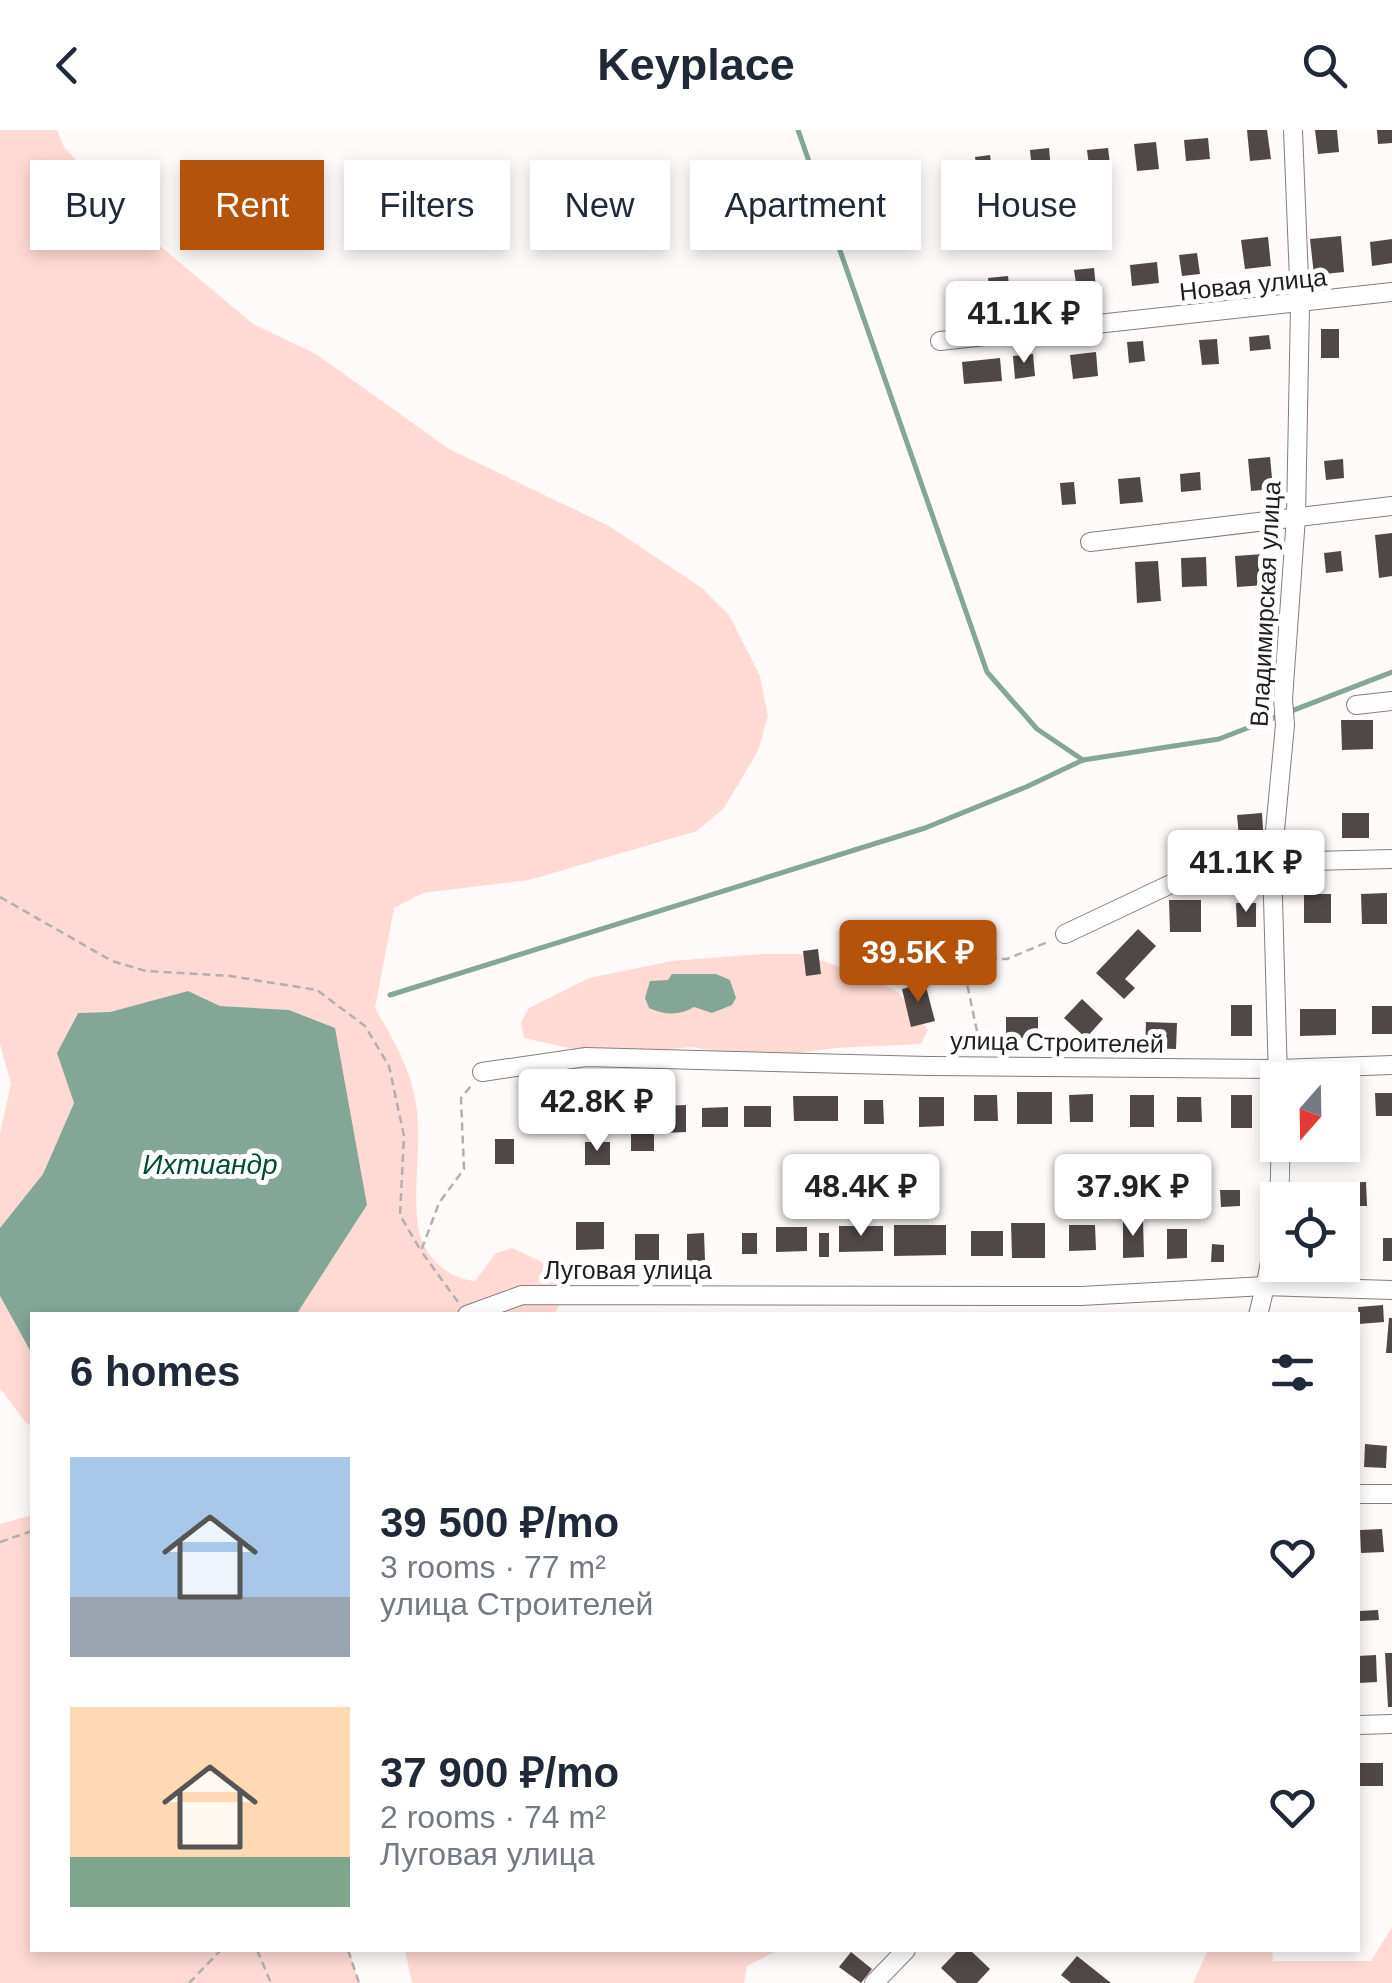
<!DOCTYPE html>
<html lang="en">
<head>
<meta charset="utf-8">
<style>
  :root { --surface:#fff; --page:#f2f2f3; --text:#1f2937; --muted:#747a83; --accent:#b45309 }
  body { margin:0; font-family:Helvetica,sans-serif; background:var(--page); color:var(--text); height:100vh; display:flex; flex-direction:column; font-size:38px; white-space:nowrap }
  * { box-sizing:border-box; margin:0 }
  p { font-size:32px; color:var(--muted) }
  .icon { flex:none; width:55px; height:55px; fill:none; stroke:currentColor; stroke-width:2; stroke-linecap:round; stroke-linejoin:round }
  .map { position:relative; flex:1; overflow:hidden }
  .side { position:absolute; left:30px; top:1182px; width:1330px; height:640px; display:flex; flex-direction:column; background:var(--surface); border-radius:0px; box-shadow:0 5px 15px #0003 }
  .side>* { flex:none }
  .guide { position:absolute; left:30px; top:30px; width:1332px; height:90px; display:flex; gap:20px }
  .needle { width:65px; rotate:200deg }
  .controls { position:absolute; left:1260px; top:932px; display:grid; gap:20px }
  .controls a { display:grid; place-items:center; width:100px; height:100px; border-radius:0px; background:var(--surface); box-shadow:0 5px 15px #0003; font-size:50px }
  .price { position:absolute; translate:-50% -85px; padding:0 22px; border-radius:10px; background:#fff; color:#222; font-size:32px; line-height:65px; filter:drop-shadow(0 2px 5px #0008) }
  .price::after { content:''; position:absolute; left:50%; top:60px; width:30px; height:22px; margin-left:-15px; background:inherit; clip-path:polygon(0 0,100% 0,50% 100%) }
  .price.active { background:var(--accent); color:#fff }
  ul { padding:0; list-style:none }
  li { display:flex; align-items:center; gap:30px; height:250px; padding:0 40px }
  li span { display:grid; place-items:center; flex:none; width:280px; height:200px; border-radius:0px; color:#555 }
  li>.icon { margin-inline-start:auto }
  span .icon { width:120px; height:120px; fill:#fffc; stroke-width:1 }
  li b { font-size:42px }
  h2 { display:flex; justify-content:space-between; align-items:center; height:120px; padding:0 40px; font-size:42px }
  .chip { padding:0 35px; border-radius:0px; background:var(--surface); box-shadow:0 5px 15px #0003; font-size:35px; line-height:90px }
  .chip.active { background:var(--accent); color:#fff }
  header { display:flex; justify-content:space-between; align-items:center; height:130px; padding:0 40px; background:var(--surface); font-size:45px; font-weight:700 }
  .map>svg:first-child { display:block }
  .green { fill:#ffdad4 }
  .water { fill:#83a696 }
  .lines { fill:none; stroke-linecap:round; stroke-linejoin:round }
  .stream { stroke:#83a696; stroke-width:5 }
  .building { fill:#504847 }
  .minor-casing { stroke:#867d7b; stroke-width:20 }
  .path { stroke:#b3afae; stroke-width:2.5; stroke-dasharray:8 5; stroke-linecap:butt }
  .minor { stroke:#fff; stroke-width:18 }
  .labels { text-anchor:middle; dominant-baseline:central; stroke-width:10; stroke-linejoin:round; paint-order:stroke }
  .street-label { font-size:25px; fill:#221e1e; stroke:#fff }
  .water-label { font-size:28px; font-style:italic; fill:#034934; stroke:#fff }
</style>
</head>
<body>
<header><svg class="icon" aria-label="back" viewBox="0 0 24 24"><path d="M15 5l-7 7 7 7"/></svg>Keyplace<svg class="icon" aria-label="search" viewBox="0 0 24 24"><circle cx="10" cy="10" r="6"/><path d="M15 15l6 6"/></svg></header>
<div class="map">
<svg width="1392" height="1853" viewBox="0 0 1392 1853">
  <rect width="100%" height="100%" fill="#fefaf9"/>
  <g class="green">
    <path d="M0 0H57L64 17 141 100 253 194 316 224 449 319 609 396 703 459 729 485 760 546 768 586 758 621 724 678 697 701 529 750 423 763 394 778 375 878C391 906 407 932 414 963 424 1008 412 1052 418 1096 422 1125 447 1149 475 1151L496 1123 512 1118 542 1132 568 1156 554 1185H296L367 1075 289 880 220 876 188 861 110 882 77 884 57 923 74 973 43 1044 0 1098V1003L11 954 0 914Z"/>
    <path d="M762 824H802L853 841 898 862 928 900 921 914 835 918 762 928 691 917 605 926 524 908 521 892 529 878 589 848 672 831Z"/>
    <path d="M0 1166 32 1224V1295L26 1293 0 1258Z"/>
    <path d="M32 1385V1820H350L358 1853H0V1394Z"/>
    <path d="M1392 1797V1853H1193L1208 1820H1272L1273 1831H1371Z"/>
    <path d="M405 1820H779L747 1836 744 1853H412Z"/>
  </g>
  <g class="water">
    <path d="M901 64 914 69 915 82 907 97 889 96 890 76Z"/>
    <path d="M672 844H716L730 850 736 868 732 875 712 883 694 877C679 886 664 885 649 878L645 868 650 851 668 850Z"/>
    <path d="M188 861 220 876 289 880 335 898 367 1075 296 1185H32V1224L0 1166V1098L43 1044 74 973 57 923 78 883 110 882Z"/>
  </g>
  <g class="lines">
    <g class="stream">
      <path d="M798 0 987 542 1037 599 1083 630"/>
      <path d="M390 865 925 698 1026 657 1083 630 1219 609 1392 542"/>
    </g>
  </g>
  <g class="building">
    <path d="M1247 0H1267L1271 29 1250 31Z"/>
    <path d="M1315 0H1337L1339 22 1318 24Z"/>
    <path d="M1377 0H1392V13L1378 14Z"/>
    <path d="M1208 8 1210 29 1186 31 1184 10Z"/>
    <path d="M1156 12 1159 39 1137 41 1134 14Z"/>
    <path d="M1049 18 1051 40 1032 42 1030 20Z"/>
    <path d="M1108 18 1111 42 1090 44 1087 20Z"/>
    <path d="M990 25 993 49 978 51 975 27Z"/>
    <path d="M1341 106 1344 142 1314 145 1310 109Z"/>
    <path d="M1268 107 1271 136 1245 139 1241 110Z"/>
    <path d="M1392 109V133L1372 136 1370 112Z"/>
    <path d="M1197 123 1200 144 1182 146 1179 125Z"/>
    <path d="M1157 132 1159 153 1132 156 1130 135Z"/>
    <path d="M1094 138 1096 158 1077 160 1074 140Z"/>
    <path d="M1008 146 1010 165 990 168 988 148Z"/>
    <rect x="1321" y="199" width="18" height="29"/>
    <path d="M1269 205 1271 219 1250 221 1249 207Z"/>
    <path d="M1217 209 1219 234 1202 235 1199 210Z"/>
    <path d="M1143 211 1145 231 1129 233 1127 212Z"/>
    <path d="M1096 222 1098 246 1073 249 1070 225Z"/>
    <path d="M1033 224 1035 246 1015 249 1013 226Z"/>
    <path d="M1000 228 1002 251 964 254 962 232Z"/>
    <path d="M1270 327 1273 359 1251 361 1248 329Z"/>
    <path d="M1343 329 1344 348 1326 350 1324 331Z"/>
    <path d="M1200 342 1201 360 1181 362 1180 344Z"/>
    <path d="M1140 347 1143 372 1120 374 1118 349Z"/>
    <path d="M1074 352 1076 374 1062 375 1060 353Z"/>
    <path d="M1392 403V446L1379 448 1375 405Z"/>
    <path d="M1341 421 1343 441 1326 443 1324 423Z"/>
    <path d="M1263 424 1265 455 1237 457 1235 426Z"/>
    <path d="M1206 427 1207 456 1182 457 1181 428Z"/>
    <path d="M1158 431 1161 471 1137 473 1135 432Z"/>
    <path d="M1341 590H1373V619L1342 620Z"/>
    <path d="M1262 683 1264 716 1240 718 1237 685Z"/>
    <rect x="1342" y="683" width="27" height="25"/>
    <path d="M1387 763V794H1362L1361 764Z"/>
    <rect x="1304" y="764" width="27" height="29"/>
    <path d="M1169 770H1201V802H1170Z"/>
    <path d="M1236 773H1256V797H1237Z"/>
    <path d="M1138 799 1156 816 1125 849 1135 858 1124 869 1096 843Z"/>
    <path d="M818 819 821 844 806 846 803 821Z"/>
    <path d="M925 853 935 891 911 897 902 859Z"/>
    <path d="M1082 869 1103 889 1086 908 1064 888Z"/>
    <rect x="1231" y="875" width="21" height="31"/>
    <rect x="1372" y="876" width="20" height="28"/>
    <path d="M1300 879H1336V905L1300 906Z"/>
    <rect x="1006" y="887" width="32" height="21"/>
    <path d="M1146 892 1177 893 1176 919 1145 918Z"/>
    <rect x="1017" y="962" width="35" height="32"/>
    <path d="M1375 963H1392V986H1376Z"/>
    <path d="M1093 964V992H1070L1069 965Z"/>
    <path d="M974 965H997L998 991H974Z"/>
    <rect x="1130" y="965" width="24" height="32"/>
    <rect x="1231" y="965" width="21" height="33"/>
    <path d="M793 966H838V991H794Z"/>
    <path d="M919 967H944V996L919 997Z"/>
    <path d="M1177 967H1201L1202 992H1177Z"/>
    <rect x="526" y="969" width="15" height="31"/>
    <path d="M864 970H883L884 994H864Z"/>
    <path d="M686 975V1002L663 1003V976Z"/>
    <rect x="744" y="976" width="27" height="21"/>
    <path d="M728 977V997H702V978Z"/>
    <rect x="631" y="988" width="23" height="33"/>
    <rect x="495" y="1009" width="19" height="25"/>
    <rect x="585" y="1012" width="25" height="23"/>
    <path d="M1366 1052 1367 1076H1342V1070H1315L1314 1053Z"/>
    <path d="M1220 1060H1240V1076L1221 1077Z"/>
    <path d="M1123 1090H1143L1144 1127 1123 1128Z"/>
    <path d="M576 1092H604V1119L576 1120Z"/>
    <path d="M1011 1093H1045V1128H1012Z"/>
    <path d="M894 1095H946V1125L894 1126Z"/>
    <path d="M1069 1095H1095L1096 1120 1069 1121Z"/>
    <path d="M839 1096H883V1121L839 1122Z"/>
    <path d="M776 1097H807V1121L776 1122Z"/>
    <path d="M1167 1099H1187V1128L1167 1129Z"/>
    <rect x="971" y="1101" width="32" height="25"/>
    <path d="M704 1103 705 1131H687V1104Z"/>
    <rect x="742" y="1103" width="15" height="21"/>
    <rect x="819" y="1103" width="10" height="24"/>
    <rect x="635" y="1104" width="24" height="26"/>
    <path d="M1342 1108H1351L1352 1131H1342Z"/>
    <rect x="1383" y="1108" width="9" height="23"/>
    <path d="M1212 1114 1224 1115V1132H1211Z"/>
    <path d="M1383 1175 1384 1192 1359 1194 1358 1177Z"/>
    <path d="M1389 1188H1392V1223H1386Z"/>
    <path d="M1365 1314 1387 1316 1386 1338 1364 1337Z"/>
    <path d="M1382 1399 1384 1422 1361 1423 1360 1400Z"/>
    <path d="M1378 1480 1379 1490 1360 1491 1359 1481Z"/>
    <path d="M1385 1523H1392V1577H1388Z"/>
    <path d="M1376 1525 1377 1552 1358 1553V1526Z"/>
    <rect x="1360" y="1633" width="23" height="23"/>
    <path d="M958 1820H970L990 1839 977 1853H957L941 1838Z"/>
    <path d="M851 1822 872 1839 861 1853 839 1837Z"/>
    <path d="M1077 1826 1111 1853H1071L1061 1845Z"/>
  </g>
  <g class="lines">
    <g class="minor-casing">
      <g id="minor">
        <path d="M940 211 1392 162"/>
        <path d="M1090 412 1392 376"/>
        <path d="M1356 575 1392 571"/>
        <path d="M1065 804 1173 753 1272 732 1392 729"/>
        <path d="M482 942 586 927 928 936 1278 939 1392 935"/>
        <path d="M1278 950 1272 732 1285 595 1283 569 1296 387 1300 175 1293 0"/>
        <path d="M467 1185 522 1165 1081 1166 1265 1156 1392 1160"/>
        <path d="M1258 1185C1272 1132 1282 1070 1280 1015"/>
        <path d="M1358 1364H1392"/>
        <path d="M1358 1595 1392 1594"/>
        <path d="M874 1853 906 1820"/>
      </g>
    </g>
    <g class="path">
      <path d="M0 767 112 831 146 841 230 846 317 860 365 896 389 936 404 1006 400 1085 421 1121"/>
      <path d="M937 828 1007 829 1050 811"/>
      <path d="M962 830 981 920"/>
      <path d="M458 1172 421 1121 439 1073 464 1039 461 968 471 956"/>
      <path d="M0 1412 32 1401"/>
      <path d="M257 1820 271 1853"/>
      <path d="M348 1820 359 1853"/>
      <path d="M189 1853 221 1820"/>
    </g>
    <use href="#minor" class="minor"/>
  </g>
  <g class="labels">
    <g class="street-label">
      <text transform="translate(1253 154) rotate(-6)">Новая улица</text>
      <text transform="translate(1265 474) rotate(-87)">Владимирская улица</text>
      <text transform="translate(1057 912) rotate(1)">улица Строителей</text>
      <text x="628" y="1140">Луговая улица</text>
    </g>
    <g class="water-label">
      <text x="210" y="1034">Ихтиандр</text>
    </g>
  </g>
</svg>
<div class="controls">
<a><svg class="needle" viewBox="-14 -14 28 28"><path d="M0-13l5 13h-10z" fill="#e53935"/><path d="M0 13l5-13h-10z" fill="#747a83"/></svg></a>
<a><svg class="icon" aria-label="locate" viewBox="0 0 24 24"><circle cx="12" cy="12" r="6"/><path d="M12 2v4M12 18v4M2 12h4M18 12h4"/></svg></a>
</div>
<b class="price" style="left:1024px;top:236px">41.1K ₽</b>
<b class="price" style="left:1246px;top:785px">41.1K ₽</b>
<b class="price active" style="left:918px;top:875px">39.5K ₽</b>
<b class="price" style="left:597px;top:1024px">42.8K ₽</b>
<b class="price" style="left:861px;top:1109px">48.4K ₽</b>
<b class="price" style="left:1133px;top:1109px">37.9K ₽</b>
<div class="guide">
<a class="chip">Buy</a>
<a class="chip active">Rent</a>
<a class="chip">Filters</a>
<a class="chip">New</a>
<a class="chip">Apartment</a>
<a class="chip">House</a>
</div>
<section class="side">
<h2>6 homes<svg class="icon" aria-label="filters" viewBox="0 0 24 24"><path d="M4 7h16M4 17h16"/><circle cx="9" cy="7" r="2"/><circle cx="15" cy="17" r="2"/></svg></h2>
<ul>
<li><span style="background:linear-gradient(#a9c7e8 70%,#9aa5b1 0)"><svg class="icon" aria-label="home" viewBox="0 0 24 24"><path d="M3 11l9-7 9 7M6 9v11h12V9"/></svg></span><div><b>39 500 ₽/mo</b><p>3 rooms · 77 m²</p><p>улица Строителей</p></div><svg class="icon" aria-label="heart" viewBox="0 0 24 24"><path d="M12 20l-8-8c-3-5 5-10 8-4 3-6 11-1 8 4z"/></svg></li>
<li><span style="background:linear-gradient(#ffd9b3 75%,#7fa58c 0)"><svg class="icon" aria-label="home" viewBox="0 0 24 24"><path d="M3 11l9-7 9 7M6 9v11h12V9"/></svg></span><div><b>37 900 ₽/mo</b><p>2 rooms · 74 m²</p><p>Луговая улица</p></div><svg class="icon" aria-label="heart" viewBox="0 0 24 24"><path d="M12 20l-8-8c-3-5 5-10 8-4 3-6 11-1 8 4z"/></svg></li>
</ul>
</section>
</div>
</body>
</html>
